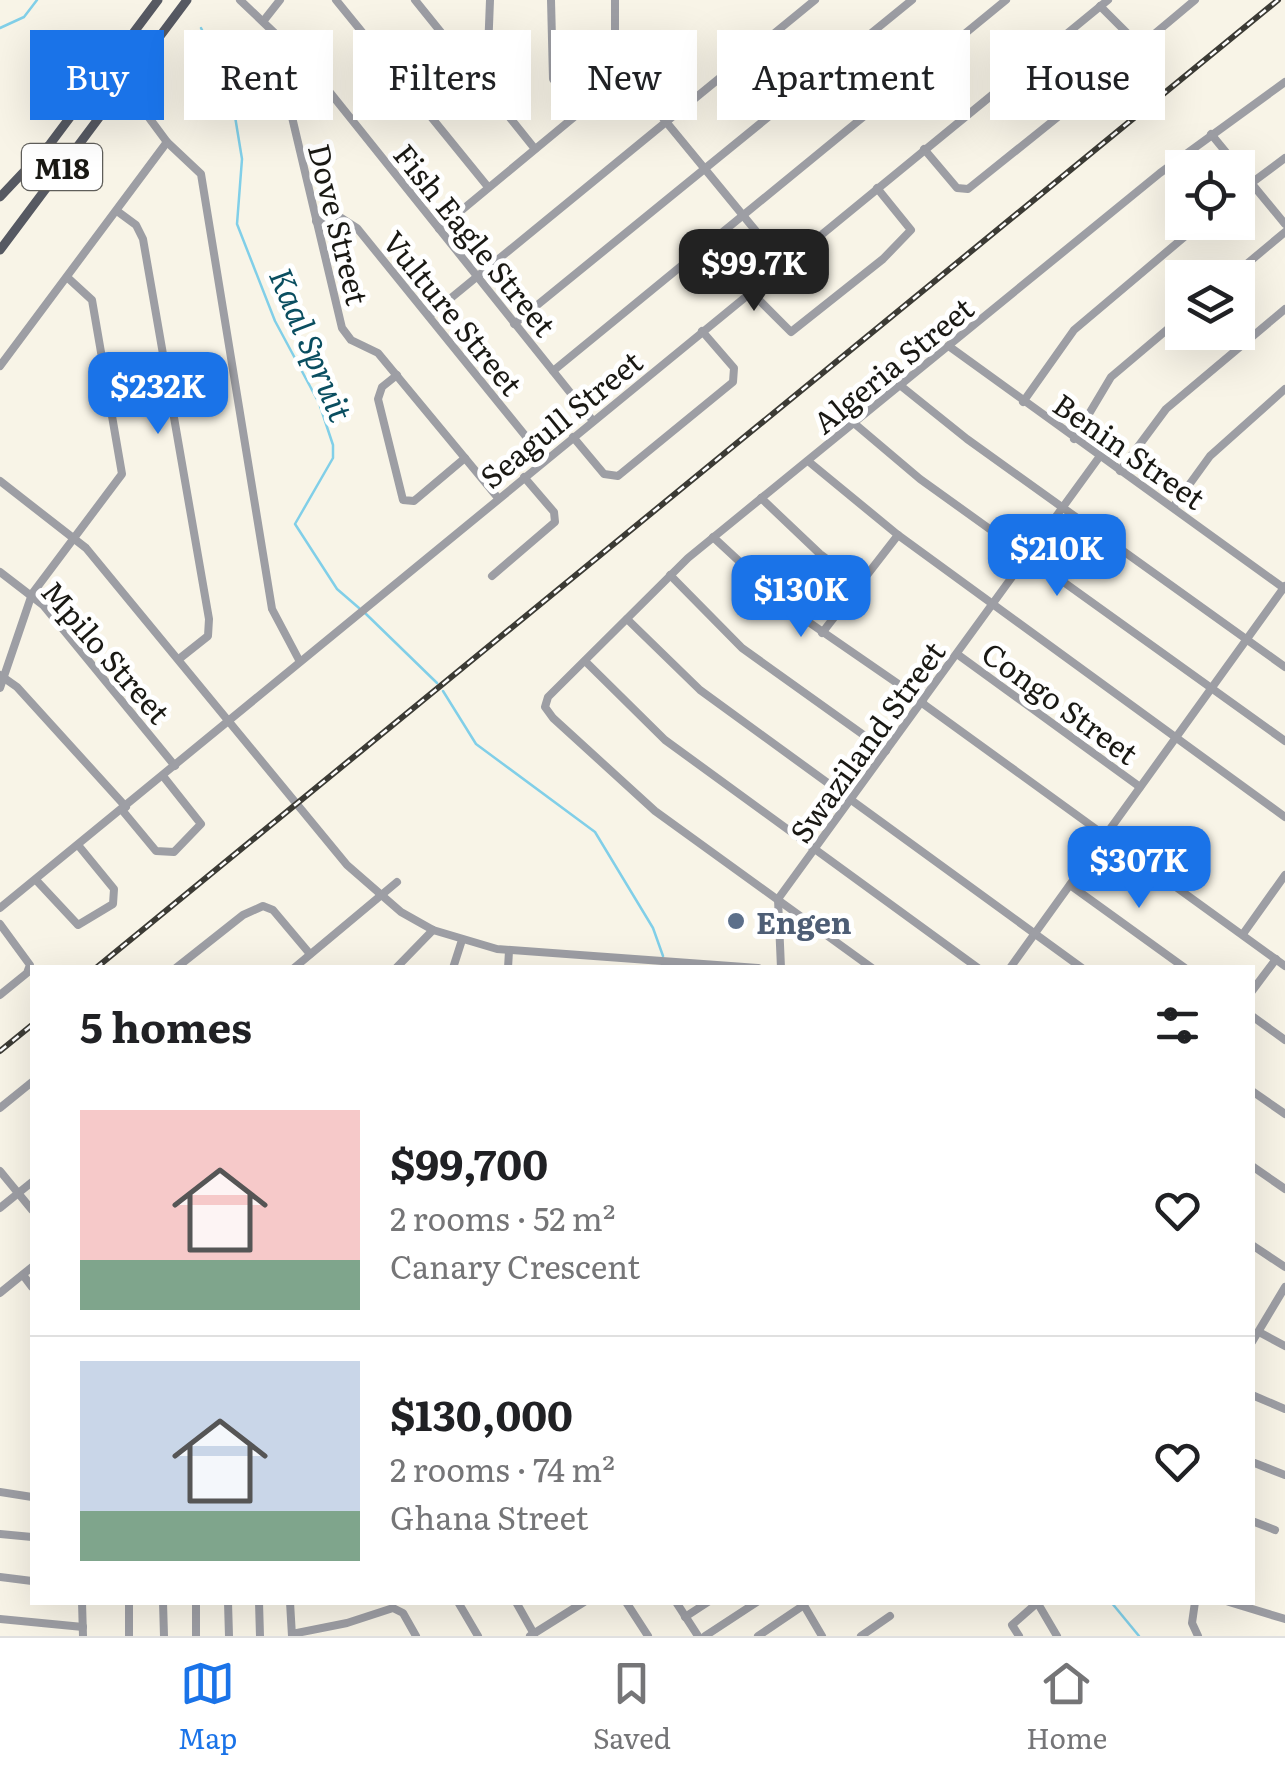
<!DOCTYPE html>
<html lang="en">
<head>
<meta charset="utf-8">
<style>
  :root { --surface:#fff; --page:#f2f2f2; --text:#202124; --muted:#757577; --line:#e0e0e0; --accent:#1a73e8 }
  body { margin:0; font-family:Literata,serif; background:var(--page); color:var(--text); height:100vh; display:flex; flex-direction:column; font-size:38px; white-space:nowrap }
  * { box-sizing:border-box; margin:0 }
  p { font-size:32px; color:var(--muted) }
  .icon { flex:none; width:55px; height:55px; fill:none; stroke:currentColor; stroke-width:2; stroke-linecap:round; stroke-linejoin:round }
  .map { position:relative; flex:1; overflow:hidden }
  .details { position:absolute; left:30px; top:965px; width:1225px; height:640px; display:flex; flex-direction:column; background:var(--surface); border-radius:0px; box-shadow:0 10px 40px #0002 }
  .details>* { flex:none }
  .hud { position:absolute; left:30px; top:30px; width:1225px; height:90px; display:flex; gap:20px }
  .controls { position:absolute; left:1165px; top:150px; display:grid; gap:20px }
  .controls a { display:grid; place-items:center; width:90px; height:90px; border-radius:0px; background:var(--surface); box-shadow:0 10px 40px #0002; font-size:50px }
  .price { position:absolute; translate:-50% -85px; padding:0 22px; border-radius:20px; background:var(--accent); color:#fff; font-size:32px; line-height:65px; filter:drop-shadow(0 2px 5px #0008) }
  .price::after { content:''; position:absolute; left:50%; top:60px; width:30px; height:22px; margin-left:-15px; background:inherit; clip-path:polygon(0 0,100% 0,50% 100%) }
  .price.selected { background:#222; color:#fff }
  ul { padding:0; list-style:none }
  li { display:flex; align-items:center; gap:30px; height:250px; padding:0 50px }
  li+li { border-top:2px solid var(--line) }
  li span { display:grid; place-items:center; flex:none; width:280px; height:200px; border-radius:0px; color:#555 }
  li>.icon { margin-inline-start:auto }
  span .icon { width:120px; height:120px; fill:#fffc; stroke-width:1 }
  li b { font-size:42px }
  h2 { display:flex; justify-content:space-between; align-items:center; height:120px; padding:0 50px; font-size:42px }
  .tag { padding:0 35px; border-radius:0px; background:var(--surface); box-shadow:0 10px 40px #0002; font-size:35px; line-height:90px }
  .tag.selected { background:var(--accent); color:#fff }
  .menu { display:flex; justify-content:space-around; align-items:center; height:140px; border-top:2px solid var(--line); background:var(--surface); font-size:28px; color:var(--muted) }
  .menu a { display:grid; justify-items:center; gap:5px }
  .menu .selected { color:var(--accent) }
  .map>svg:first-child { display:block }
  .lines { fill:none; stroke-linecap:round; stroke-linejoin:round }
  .stream { stroke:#81cfe8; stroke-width:2.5 }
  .minor { stroke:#9d9ea4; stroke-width:8 }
  .major { stroke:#565962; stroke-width:9 }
  .rail-casing { stroke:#3c3b35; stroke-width:6 }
  .rail { stroke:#fff; stroke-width:2.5; stroke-dasharray:8; stroke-linecap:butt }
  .service-dot { fill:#5c6f8a; stroke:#fff; stroke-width:4 }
  .labels { text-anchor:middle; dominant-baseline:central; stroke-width:10; stroke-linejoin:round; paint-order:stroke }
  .shield { fill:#fff; stroke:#5f5e5a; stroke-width:2.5 }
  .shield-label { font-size:28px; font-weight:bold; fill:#1a1914 }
  .street-label { font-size:30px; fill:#1a1914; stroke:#fff }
  .service-label { font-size:30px; font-weight:bold; fill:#4e5e75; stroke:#fff; text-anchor:start }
  .water-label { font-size:32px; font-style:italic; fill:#0a4e60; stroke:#fff }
</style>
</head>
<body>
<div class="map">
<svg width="1285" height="1636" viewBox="0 0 1285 1636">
  <rect width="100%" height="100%" fill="#f8f4e7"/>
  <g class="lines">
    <g class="stream">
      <path d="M0 28 24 17 37 0"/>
      <path d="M201 28 230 86 242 159 237 224 275 321 319 403 333 445V458L295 524 337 589 359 608"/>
      <path d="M365 613 437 683"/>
      <path d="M443 691 476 744 595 832 653 928 663 956"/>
      <path d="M1111 1602 1139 1636"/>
    </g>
    <g class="minor">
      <path d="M240 0 308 65 593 421"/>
      <path d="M336 0 488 187"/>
      <path d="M415 0 535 149"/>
      <path d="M551 0 553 79 579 113"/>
      <path d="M615 0V54L621 67 783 264"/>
      <path d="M1100 6 1140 46 1195 0"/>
      <path d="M265 19 280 0"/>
      <path d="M308 65 292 80 287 96 342 328 351 340 378 353 498 498"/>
      <path d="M470 69 488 51 490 0"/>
      <path d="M124 84 167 142 201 174 272 609 299 660"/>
      <path d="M1211 134 1285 224"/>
      <path d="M924 149 957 188 968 189 1069 108 1085 94 1086 82 1056 43"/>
      <path d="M1238 193 1285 158"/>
      <path d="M117 211 136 225 143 239 209 619 208 636 179 659"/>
      <path d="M316 221 340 217 357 228 545 460"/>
      <path d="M439 229 626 74"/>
      <path d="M1230 278 1285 232"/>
      <path d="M751 292 791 332 883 259 911 230 877 188"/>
      <path d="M429 316 815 0"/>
      <path d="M514 324 912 0"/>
      <path d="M950 347 1285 589"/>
      <path d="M0 366 167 142"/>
      <path d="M553 371 1006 0"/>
      <path d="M397 375 382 387 378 399 403 500 414 501 465 458"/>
      <path d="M901 386 967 439 1285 667"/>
      <path d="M1023 402 1074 330 1202 222"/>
      <path d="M855 424 920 479 1285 741"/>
      <path d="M573 437 604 474 618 476 733 382 734 368 702 331"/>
      <path d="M1074 439 1111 377 1182 317"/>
      <path d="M808 461 898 535 1285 817"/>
      <path d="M1120 471 1166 409 1285 309"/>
      <path d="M0 481 86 548 347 865 401 912 433 930 497 949 758 968"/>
      <path d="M761 498 820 554 859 583"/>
      <path d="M1173 507 1210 456 1285 389"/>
      <path d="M713 537 794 612 923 701"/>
      <path d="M0 572 43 605 175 766"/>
      <path d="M670 575 742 648 886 751"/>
      <path d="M492 576 555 522 554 512 524 477"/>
      <path d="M627 619 700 690 1082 968"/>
      <path d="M822 633 898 535"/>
      <path d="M957 654 1140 787"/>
      <path d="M585 661 665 740 978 968"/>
      <path d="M0 675 17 687 126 807"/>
      <path d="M0 688 32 594 122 474 92 300 68 278"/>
      <path d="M922 703 1285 966"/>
      <path d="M122 810 156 851 174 852 201 824 163 776"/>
      <path d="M36 880 78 925 113 904 114 889 78 845"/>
      <path d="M1070 885 1185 968"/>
      <path d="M0 908 1108 0"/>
      <path d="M0 924 30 965 27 973 0 995"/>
      <path d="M1243 934 1285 875"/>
      <path d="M176 968 243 915 263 906 273 910 310 954"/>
      <path d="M294 968 397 882"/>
      <path d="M396 968 433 930"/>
      <path d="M453 968 462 940"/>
      <path d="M508 968 509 951"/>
      <path d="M781 968 778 899 1100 456"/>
      <path d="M872 968 655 811 553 718 545 707 548 697 688 558 1160 173 1285 82"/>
      <path d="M1010 968 1285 586"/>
      <path d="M1252 991 1276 959"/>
      <path d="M1252 1016 1285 1040"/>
      <path d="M1252 1091 1285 1114"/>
      <path d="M0 1108 32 1082"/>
      <path d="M1252 1166 1285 1189"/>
      <path d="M0 1171 32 1210"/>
      <path d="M0 1208 32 1182"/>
      <path d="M1252 1245 1285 1267"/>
      <path d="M23 1275 32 1287"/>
      <path d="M0 1293 32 1267"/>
      <path d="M1259 1332 1285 1346"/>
      <path d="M1252 1342 1285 1287"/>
      <path d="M1252 1395 1285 1409"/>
      <path d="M1252 1462 1285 1475"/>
      <path d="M0 1492 32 1497"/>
      <path d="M1252 1521 1275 1530"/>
      <path d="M0 1534 32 1537"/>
      <path d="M0 1577 32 1581"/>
      <path d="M82 1602 83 1636"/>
      <path d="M129 1602V1636"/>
      <path d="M163 1602 164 1636"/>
      <path d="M196 1602V1636"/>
      <path d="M228 1602 229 1636"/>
      <path d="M259 1602 260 1636"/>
      <path d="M290 1602 292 1636"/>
      <path d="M458 1602 478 1636"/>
      <path d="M516 1602 534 1634"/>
      <path d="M626 1602 648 1636"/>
      <path d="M676 1602 698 1636"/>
      <path d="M802 1602 822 1636"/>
      <path d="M1037 1602 1057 1636"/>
      <path d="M1195 1602 1192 1623 1198 1636"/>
      <path d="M1229 1602 1285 1619"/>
      <path d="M685 1617 708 1602"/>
      <path d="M0 1619 83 1627"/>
      <path d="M292 1634 347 1623 393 1608 403 1613 416 1636"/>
      <path d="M530 1636 584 1602"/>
      <path d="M705 1636 757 1602"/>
      <path d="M758 1636 804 1605"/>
      <path d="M861 1636 890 1616"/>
      <path d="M1019 1636 1012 1625 1037 1603"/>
    </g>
    <g class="major">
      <path d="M0 197 50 144 158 0"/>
      <path d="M0 250 187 0"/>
    </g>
    <g class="rail-casing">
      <g id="rail">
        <path d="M96 968 1278 0"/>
        <path d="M0 1051 32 1025"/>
      </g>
    </g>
    <use href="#rail" class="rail"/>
  </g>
  <circle class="service-dot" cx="736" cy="921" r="10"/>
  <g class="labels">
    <rect class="shield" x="22" y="144" width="80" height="46" rx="8"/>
    <g class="shield-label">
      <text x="62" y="167">M18</text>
    </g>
    <g class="street-label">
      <text transform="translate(340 224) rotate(76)">Dove Street</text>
      <text transform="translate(476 239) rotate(51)">Fish Eagle Street</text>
      <text transform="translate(454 312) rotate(51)">Vulture Street</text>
      <text transform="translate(892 364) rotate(-39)">Algeria Street</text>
      <text transform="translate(560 418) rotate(-39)">Seagull Street</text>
      <text transform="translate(1130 450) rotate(35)">Benin Street</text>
      <text transform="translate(107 651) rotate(49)">Mpilo Street</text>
      <text transform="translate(1061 702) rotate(36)">Congo Street</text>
      <text transform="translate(866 741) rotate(-54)">Swaziland Street</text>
    </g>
    <g class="service-label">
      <text x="756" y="921">Engen</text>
    </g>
    <g class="water-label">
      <text transform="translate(313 344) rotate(67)">Kaal Spruit</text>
    </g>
  </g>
</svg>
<div class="controls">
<a><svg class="icon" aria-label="locate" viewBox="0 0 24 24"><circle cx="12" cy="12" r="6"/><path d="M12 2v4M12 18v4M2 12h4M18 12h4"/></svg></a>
<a><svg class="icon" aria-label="layers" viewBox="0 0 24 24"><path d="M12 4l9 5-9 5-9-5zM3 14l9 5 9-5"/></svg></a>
</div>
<b class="price selected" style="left:754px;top:314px">$99.7K</b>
<b class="price" style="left:158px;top:437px">$232K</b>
<b class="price" style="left:1057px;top:599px">$210K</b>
<b class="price" style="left:801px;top:640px">$130K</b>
<b class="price" style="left:1139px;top:911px">$307K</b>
<div class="hud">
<a class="tag selected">Buy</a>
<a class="tag">Rent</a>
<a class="tag">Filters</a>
<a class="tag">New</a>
<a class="tag">Apartment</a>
<a class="tag">House</a>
</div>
<section class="details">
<h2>5 homes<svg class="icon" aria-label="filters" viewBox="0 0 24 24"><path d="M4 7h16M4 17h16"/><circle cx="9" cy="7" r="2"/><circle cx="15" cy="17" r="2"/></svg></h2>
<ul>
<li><span style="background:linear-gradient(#f6c9c9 75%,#7fa58c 0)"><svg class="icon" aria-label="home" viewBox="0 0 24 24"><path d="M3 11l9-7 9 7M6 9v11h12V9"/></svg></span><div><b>$99,700</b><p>2 rooms · 52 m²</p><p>Canary Crescent</p></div><svg class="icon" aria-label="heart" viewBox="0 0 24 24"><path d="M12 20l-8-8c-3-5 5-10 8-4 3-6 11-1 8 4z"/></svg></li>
<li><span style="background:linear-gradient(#c9d6e8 75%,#7fa58c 0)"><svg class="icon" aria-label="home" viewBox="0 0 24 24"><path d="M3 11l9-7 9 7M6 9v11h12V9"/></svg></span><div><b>$130,000</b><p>2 rooms · 74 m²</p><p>Ghana Street</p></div><svg class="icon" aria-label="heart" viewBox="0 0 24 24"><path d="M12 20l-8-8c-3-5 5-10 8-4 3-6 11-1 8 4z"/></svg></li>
</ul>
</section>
</div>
<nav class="menu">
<a class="selected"><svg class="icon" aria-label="map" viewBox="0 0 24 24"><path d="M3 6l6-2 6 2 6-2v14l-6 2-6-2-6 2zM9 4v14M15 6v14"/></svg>Map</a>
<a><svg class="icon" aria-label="saved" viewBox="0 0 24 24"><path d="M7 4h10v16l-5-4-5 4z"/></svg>Saved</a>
<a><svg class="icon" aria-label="home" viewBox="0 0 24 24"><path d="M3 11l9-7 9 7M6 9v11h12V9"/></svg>Home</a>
</nav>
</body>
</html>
